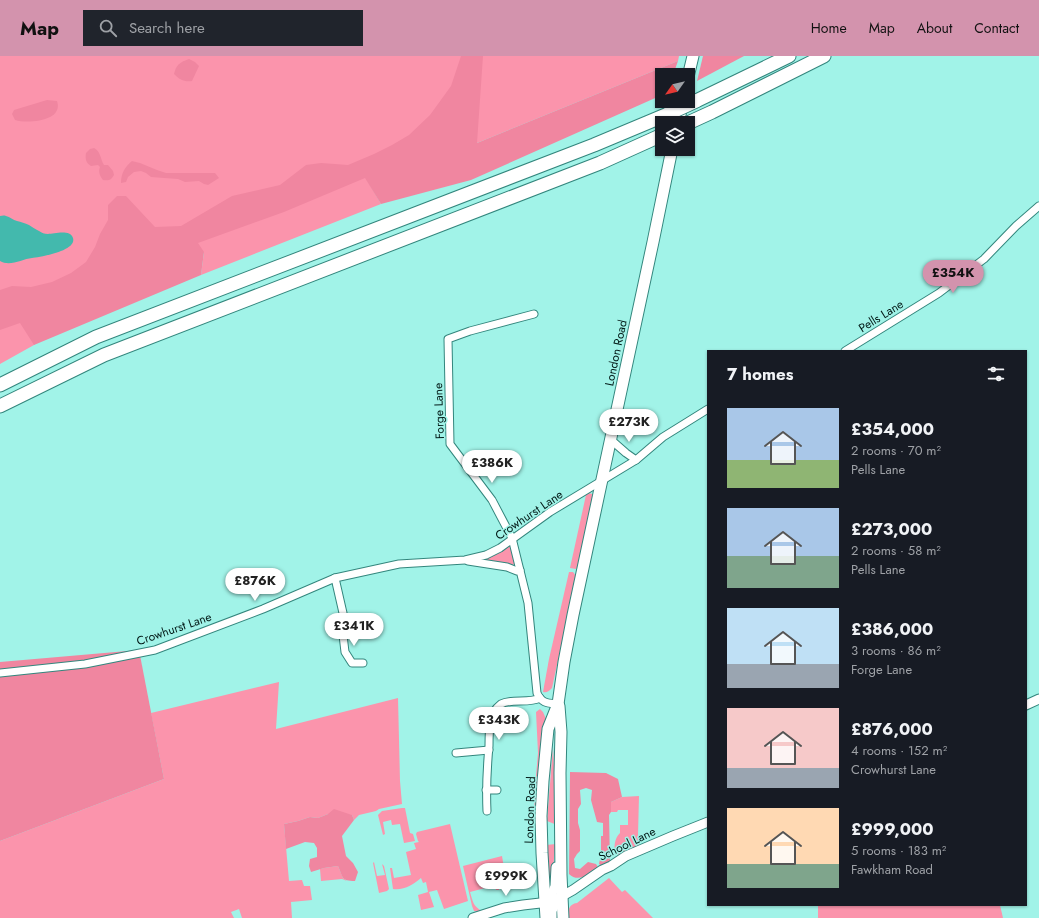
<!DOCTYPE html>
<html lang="en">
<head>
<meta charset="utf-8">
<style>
  :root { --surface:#171b24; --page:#20242c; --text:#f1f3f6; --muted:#9ea1a6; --accent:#d393ad }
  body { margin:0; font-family:Jost,sans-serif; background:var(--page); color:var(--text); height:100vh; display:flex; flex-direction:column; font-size:15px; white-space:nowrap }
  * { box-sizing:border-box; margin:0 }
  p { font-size:13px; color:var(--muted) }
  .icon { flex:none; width:22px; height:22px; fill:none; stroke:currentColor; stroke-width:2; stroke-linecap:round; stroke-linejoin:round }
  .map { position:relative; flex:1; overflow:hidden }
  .details { position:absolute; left:707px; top:294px; width:320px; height:556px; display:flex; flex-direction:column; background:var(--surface); border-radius:0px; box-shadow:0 1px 3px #0004 }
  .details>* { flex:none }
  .needle { width:26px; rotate:236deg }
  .buttons { position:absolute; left:655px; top:12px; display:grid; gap:8px }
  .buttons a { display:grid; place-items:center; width:40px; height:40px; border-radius:0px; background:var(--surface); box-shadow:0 1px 3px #0004; font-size:20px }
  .price { position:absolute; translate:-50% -34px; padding:0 9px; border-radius:14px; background:#fff; color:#222; font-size:13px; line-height:26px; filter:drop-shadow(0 1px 2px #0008) }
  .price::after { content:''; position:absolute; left:50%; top:24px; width:12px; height:9px; margin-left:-6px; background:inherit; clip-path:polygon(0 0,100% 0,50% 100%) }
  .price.current { background:var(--accent); color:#111 }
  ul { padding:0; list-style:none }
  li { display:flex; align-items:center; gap:12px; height:100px; padding:0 20px }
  li span { display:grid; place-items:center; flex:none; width:112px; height:80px; border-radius:0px; color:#555 }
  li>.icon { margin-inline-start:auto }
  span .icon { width:48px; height:48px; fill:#fffc; stroke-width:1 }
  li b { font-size:17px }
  h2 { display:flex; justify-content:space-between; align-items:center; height:48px; padding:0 20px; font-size:17px }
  header { display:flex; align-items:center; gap:24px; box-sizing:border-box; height:56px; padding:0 20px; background:var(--accent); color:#111 }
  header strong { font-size:19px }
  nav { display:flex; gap:22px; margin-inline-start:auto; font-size:14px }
  .search { width:280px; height:36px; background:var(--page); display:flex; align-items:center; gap:10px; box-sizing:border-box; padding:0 14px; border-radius:0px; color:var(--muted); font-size:15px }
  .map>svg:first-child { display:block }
  .green { fill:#fb94ac }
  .forest { fill:#f086a0 }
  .water { fill:#43b9ad }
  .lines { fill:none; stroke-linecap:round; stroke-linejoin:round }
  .minor-casing { stroke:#33867d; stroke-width:9 }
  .tertiary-casing { stroke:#33867d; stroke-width:11 }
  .primary-casing { stroke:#33867d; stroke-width:13 }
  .motorway-casing { stroke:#33867d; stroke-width:15 }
  .minor { stroke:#fff; stroke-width:7 }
  .tertiary { stroke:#fff; stroke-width:9 }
  .primary { stroke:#fff; stroke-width:11 }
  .motorway { stroke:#fff; stroke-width:13 }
  .motorway-bridge-casing { stroke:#33867d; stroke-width:15; stroke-linecap:butt }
  .motorway-bridge { stroke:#fff; stroke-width:13 }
  .labels { text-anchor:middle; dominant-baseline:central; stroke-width:3; stroke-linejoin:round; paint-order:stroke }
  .street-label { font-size:12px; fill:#001815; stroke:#a1f3e8 }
</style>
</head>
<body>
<header>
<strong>Map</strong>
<div class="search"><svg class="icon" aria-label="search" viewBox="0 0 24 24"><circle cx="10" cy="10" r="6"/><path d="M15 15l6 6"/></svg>Search here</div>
<nav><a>Home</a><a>Map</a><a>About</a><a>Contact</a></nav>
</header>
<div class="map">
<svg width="1039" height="862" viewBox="0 0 1039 862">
  <rect width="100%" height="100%" fill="#a1f3e8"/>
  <g class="green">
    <path d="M0 0H679L678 5 477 87 367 124 381 148 201 219 204 196 102 211 34 289 0 308Z"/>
    <path d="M589 437 592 438 593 439 579 508 576 513 570 512 586 439Z"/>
    <path d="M509 488 512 492 515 507 513 509 479 503Z"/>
    <path d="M569 516H573L576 520 552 632C549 635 547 637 543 636L549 603Z"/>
    <path d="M279 626 276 673 398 642 400 725 402 748 379 753 376 755 359 759 354 764 352 759 328 758 318 762 310 761 298 765 284 768 289 825 302 824 304 830H310L312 844 291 846 292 862H242L239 853 231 856 234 862H0V785L164 723 151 657Z"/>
    <path d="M540 653 543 656 546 663 536 765 534 767 535 731 538 697 536 656Z"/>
    <path d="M553 691 557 769 547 765Z"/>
    <path d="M639 740 638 779 640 790 622 798 615 799C614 791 614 783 620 777V769H628V754H618L617 756H611V746L622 741Z"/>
    <path d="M402 752H405L410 777 413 778 415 785 404 787 400 768 392 769 391 764 383 766 385 778 383 779 378 759 382 755Z"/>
    <path d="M450 768 468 845 444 853 437 834 429 836 434 851 421 854 418 839 428 836 426 826 423 827 421 822C414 828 403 835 393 833L390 812H392L394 822 411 819 406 796 416 793 414 787 419 786 418 785 416 778 417 776Z"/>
    <path d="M556 788C553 802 554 817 551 831L549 830 546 789Z"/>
    <path d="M502 800 504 812 511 818 508 819H507L499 822V834H496L494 827 492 825 489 828V831L470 836C473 846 473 850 482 855L479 856 474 855 472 850 463 810Z"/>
    <path d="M374 806 377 820 385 819 382 808 384 810 389 833 387 835 379 837 373 807Z"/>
    <path d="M338 810 343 822 347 825 342 823 321 825 320 813 324 812Z"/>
    <path d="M609 822 622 836 625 834 653 862H567C568 854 569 848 577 847Z"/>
    <path d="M818 849H1000L1003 862H818Z"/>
  </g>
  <g class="forest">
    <path d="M461 0H483L477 87 678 5 673 19H662V39L471 124 381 148 365 122 284 156 198 187 204 196 201 219 34 289 20 267 0 274V234L12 230 31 231 52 226 71 217 86 206 95 191 100 178 108 164V149L117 140H126L155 171 181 170 232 140 280 129 306 109 321 107 348 109 374 98 392 89 409 79 430 59 451 30Z"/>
    <path d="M703 0H744L697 25Z"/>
    <path d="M189 3 195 6 199 10 192 25C184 26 180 24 174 18 176 9 180 6 189 3Z"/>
    <path d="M47 44 57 45C64 65 28 68 15 64L12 58 14 54Z"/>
    <path d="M94 92C101 96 100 102 104 109H108L113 115 114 119C111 124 109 125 103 124 100 120 98 116 100 111L98 109 91 110C86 107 85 103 86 97L90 93Z"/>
    <path d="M132 105 140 107 157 114 166 117H215L219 122 208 129 204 128 199 125 185 126 178 123 151 121 146 117 141 115 134 116 128 121 126 126 121 127C121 117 125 111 132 105Z"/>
    <path d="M139 594 164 723 0 785V606Z"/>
    <path d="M570 716 606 717 618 723 622 741 611 746V756L609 759 610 806 602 810 599 808 601 798V780H603V767L597 766 591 744 592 734 586 732 580 734 581 748 578 753V767L580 774V795L577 798 574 803 575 812 580 813 588 806 596 808 599 813C590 818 578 827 569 818Z"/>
    <path d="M334 753 352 759 354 764 342 780 346 800 353 807 358 816 355 825C341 825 343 821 338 810L324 812 311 816 309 810 310 803 317 801V792L314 787 305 786 286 793 284 768 298 765 310 761 318 762 328 758Z"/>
  </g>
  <path class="water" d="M0 160C2 160 3 159 6 160 10 161 13 164 17 165 21 166 25 167 29 169 32 171 35 173 39 175 42 177 44 178 48 178 54 178 70 173 73 182 77 195 40 201 32 202 22 203 10 211 0 205Z"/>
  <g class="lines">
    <g class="minor-casing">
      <g id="minor">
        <path d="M534 258 470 275 448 283 450 388 492 444 512 482 528 547 537 637C542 648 548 647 558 648"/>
        <path d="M845 295 939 237 984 203 1016 170 1039 150"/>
        <path d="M610 383 626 397 636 404"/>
        <path d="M468 505 507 511 517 515 520 514"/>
        <path d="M335 522 343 557V579L345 596 352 607H363"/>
        <path d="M0 617 85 608 155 594 263 553 335 522 399 508 465 504 486 499 500 492 550 456 636 404 663 381 708 353"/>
        <path d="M456 697 489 694"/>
        <path d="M486 734H497"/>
        <path d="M487 755C486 733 487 712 489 690 489 682 489 672 491 663 492 657 496 652 501 648 513 642 528 648 540 642"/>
      </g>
    </g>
    <g class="tertiary-casing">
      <g id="tertiary">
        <path d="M1026 649 1039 643"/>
        <path d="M549 846 555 830 556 811"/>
        <path d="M473 862 504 852 523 849 549 846 557 843 573 834 602 814 611 810 626 800 673 780 708 766"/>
        <path d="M552 862V855L557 843"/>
      </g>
    </g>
    <g class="primary-casing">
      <g id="primary">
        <path d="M688 21 693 0"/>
        <path d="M678 67 683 46"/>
        <path d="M559 650 561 676 560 717 561 819 563 862"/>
        <path d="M546 862 542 797 541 760 543 725 548 673 558 648 564 606 573 559 604 414 653 186 672 93"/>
      </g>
    </g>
    <g class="motorway-casing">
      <g id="motorway">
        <path d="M696 45 789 0"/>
        <path d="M688 67 712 56 824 0"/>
        <path d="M0 329 96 281 594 89 668 58"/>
        <path d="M0 350 104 299 600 107 662 79"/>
      </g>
    </g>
    <use href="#minor" class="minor"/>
    <use href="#tertiary" class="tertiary"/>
    <use href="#primary" class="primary"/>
    <use href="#motorway" class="motorway"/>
    <g class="motorway-bridge-casing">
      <path id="motorway-bridge" d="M668 58 696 45"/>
    </g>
    <use href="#motorway-bridge" class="motorway-bridge"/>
  </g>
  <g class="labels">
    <g class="street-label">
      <text transform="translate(881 260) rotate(-32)">Pells Lane</text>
      <text transform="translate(616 297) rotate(-78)">London Road</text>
      <text transform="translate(439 355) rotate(-92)">Forge Lane</text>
      <text transform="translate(529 459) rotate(-34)">Crowhurst Lane</text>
      <text transform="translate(174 573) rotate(-19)">Crowhurst Lane</text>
      <text transform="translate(530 754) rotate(-88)">London Road</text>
      <text transform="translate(627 788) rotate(-26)">School Lane</text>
    </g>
  </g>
</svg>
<div class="buttons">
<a><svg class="needle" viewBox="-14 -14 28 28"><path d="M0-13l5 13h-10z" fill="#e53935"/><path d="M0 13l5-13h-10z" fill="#9ea1a6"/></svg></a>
<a><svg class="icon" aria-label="layers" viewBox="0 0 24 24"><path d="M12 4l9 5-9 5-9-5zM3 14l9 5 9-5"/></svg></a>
</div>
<b class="price current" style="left:953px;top:238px">£354K</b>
<b class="price" style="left:629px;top:387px">£273K</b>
<b class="price" style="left:492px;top:428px">£386K</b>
<b class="price" style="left:255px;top:546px">£876K</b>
<b class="price" style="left:354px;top:591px">£341K</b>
<b class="price" style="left:499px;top:685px">£343K</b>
<b class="price" style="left:506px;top:841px">£999K</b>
<section class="details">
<h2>7 homes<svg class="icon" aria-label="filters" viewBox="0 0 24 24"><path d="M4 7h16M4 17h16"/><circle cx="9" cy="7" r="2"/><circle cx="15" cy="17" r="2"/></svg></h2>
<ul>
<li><span style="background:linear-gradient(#a9c7e8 65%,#8fb573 0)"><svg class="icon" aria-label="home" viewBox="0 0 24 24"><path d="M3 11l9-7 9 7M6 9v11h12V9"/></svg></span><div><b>£354,000</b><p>2 rooms · 70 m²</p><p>Pells Lane</p></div></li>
<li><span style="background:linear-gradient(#a9c7e8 60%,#7fa58c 0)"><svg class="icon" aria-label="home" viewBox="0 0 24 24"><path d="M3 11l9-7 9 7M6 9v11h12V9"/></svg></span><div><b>£273,000</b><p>2 rooms · 58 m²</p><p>Pells Lane</p></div></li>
<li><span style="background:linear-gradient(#bfe0f5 70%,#9aa5b1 0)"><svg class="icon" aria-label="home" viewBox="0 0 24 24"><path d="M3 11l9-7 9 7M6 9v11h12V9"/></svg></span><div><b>£386,000</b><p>3 rooms · 86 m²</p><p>Forge Lane</p></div></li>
<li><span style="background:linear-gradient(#f6c9c9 75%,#9aa5b1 0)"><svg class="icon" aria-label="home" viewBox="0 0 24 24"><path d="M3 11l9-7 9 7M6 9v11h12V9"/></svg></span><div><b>£876,000</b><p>4 rooms · 152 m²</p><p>Crowhurst Lane</p></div></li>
<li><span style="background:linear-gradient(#ffd9b3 70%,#7fa58c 0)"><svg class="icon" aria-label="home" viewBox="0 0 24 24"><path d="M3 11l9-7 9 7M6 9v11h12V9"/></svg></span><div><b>£999,000</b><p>5 rooms · 183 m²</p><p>Fawkham Road</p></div></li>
</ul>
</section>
</div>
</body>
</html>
